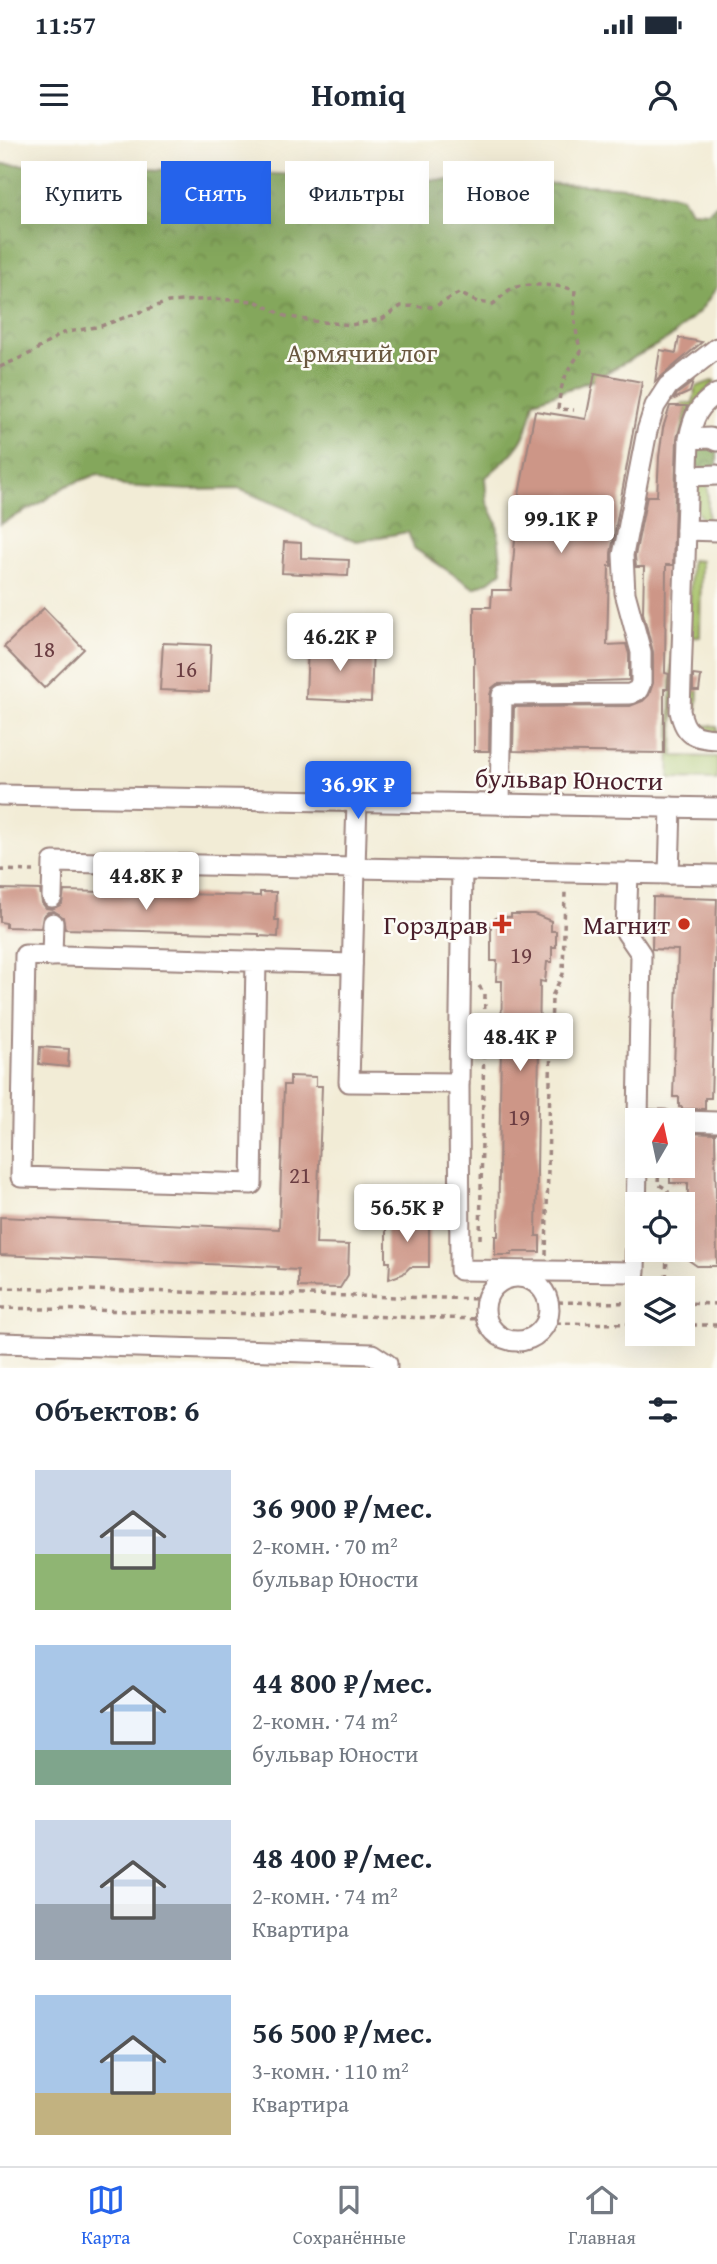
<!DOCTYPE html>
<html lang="ru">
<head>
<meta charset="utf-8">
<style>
  :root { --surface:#fff; --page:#f6f6f7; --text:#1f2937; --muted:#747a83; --line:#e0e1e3; --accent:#2563eb }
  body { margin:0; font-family:"Gentium Book Plus",serif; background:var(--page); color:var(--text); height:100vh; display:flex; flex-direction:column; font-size:26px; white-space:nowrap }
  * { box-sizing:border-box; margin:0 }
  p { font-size:23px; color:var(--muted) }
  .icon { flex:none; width:38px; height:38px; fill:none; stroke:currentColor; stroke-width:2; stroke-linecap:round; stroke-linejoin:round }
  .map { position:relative; height:1228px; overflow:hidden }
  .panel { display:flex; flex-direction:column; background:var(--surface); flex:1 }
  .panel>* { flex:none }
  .top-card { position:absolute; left:21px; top:21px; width:676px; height:63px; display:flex; gap:14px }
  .needle { width:46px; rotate:9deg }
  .buttons { position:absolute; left:625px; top:968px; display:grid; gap:14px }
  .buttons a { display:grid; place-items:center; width:70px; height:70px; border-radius:0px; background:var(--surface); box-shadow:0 7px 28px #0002; font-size:35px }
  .price { position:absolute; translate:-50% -60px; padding:0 16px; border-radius:7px; background:#fff; color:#222; font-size:23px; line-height:46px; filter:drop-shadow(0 2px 4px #0008) }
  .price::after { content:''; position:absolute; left:50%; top:42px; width:21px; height:16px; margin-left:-10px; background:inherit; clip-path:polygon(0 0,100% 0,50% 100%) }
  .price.on { background:var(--accent); color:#fff }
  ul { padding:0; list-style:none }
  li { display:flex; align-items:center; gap:21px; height:175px; padding:0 35px }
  li span { display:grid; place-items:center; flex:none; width:196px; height:140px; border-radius:0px; color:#555 }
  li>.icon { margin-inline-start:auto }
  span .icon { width:84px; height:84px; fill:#fffc; stroke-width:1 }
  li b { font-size:30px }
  h2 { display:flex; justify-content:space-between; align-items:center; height:84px; padding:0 35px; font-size:30px }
  .tag { padding:0 24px; border-radius:0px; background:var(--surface); box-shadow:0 7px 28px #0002; font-size:24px; line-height:63px }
  .tag.on { background:var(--accent); color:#fff }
  .status { display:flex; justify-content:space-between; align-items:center; height:49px; padding:0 35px; background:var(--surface); direction:ltr }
  .status svg { height:19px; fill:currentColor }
  header { display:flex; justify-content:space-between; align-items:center; height:91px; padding:0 35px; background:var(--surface); font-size:32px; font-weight:600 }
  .tabs { display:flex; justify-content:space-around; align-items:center; height:98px; border-top:2px solid var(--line); background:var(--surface); font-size:19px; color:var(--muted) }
  .tabs a { display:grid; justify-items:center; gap:4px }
  .tabs .on { color:var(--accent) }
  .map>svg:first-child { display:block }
  .grass { fill:#a6c168; stroke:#78704a; stroke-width:2 }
  .forest { fill:url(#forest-crowns); stroke:#676344; stroke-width:2 }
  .building { fill:#cd9687 }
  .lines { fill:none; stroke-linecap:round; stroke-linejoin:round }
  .minor-casing { stroke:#9e8680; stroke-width:23 }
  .path { stroke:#9e8680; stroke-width:3.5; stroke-dasharray:5 5; stroke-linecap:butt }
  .minor { stroke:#fff; stroke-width:19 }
  .poi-dot { fill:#c8321e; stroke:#fdfcf7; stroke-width:2.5 }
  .labels { text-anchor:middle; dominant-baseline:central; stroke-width:5; stroke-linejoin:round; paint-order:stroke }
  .number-label { font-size:23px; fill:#6b3d42 }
  .park-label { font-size:26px; fill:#6a5840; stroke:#fdfcf7 }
  .street-label { font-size:26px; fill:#4a1f2b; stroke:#fdfcf7 }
  .poi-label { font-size:26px; fill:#4a1f2b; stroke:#fdfcf7; text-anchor:end }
</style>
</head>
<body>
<div class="status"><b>11:57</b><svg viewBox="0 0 49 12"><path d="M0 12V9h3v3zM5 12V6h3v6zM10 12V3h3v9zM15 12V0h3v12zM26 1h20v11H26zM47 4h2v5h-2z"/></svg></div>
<header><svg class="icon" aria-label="menu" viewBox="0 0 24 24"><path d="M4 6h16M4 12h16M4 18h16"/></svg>Homiq<svg class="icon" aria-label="person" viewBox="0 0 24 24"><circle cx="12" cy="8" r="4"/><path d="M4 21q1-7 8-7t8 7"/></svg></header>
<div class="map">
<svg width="717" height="1228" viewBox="0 0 717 1228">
  <defs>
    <pattern id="forest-crowns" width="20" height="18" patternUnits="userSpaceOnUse" patternTransform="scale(1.75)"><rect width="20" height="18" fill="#84a75c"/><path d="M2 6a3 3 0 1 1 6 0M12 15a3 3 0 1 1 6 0" fill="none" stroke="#6e874c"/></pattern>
  </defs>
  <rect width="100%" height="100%" fill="#fdfcf7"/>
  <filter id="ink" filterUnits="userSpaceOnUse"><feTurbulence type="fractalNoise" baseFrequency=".0143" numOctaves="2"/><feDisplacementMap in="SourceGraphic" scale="14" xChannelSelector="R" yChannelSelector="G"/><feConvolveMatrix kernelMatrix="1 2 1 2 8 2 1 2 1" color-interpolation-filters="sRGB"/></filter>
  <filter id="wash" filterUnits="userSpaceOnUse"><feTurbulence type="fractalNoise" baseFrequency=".00686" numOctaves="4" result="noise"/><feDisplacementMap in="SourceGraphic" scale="28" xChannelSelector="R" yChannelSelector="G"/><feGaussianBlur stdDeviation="1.57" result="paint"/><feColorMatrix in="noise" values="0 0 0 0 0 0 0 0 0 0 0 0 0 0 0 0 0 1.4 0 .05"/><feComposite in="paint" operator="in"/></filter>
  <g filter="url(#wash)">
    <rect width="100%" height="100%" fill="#f2ecd6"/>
    <g class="grass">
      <path d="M714 240 715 242 700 256 678 382 676 384 679 305 687 268 681 267 683 263H693L696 247Z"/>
      <path d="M708 341V383C692 375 695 360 695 345Z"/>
      <path d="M675 395H677L673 616 717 617V640L669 639Z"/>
      <path d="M691 420 701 421 700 497H689Z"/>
      <path d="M688 550 698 551 696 585 717 586V592L701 590 689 577Z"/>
    </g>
    <g class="forest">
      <path d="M0 24 613 46 646 49 682 57 690 71 708 72 717 64V147L700 171 670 198 591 241 534 261C527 303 516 311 485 338L487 362 497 383 502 431 490 441 474 448 414 408 408 392 357 401 314 386 292 371 239 349 189 350 123 346 98 334 66 346 39 364 0 384Z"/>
      <path d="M701 306 717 309V328L711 331 696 326 698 309Z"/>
    </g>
    <g id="blocks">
      <g class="building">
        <path d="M679 198 702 202 655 242 660 210 676 213Z"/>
        <path d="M595 233 642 242 611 413V426H609L607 505 626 504 629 514V540L497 544 492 548 490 555 489 611H474V467H491L492 450H511L518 360 535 271 586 279Z"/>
        <path d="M693 242 690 252 674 259 677 254Z"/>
        <path d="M670 266H687L677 298 673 425H666L665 533 669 534 668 549H664V613L513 611 514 567 630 566 643 561 649 555 653 543V512L643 473 644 427H636L635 416 647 356H657L659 317 663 288Z"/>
        <path d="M284 402 301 403V418L349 420 348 436 282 433Z"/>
        <path d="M44 468 84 509 44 548 4 507Z"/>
        <path d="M163 503 211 505 209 552 160 550Z"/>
        <path d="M308 504 373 507 371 562 306 559Z"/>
        <path d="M693 535 701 536 699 551H693Z"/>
        <path d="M0 749 40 750 42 763 46 768 52 769 62 764 64 751 260 756V752H276L275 780H279L278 797 259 796V794L65 789 63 777 54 771 48 772 43 776 41 788 6 787V783L0 782Z"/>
        <path d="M653 757 717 759 711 958H705V969H682V967H679V957H673L678 810 652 809Z"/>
        <path d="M511 774H534L551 781V791H556V807H552V822H547L545 842 540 841 536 1096H540V1112H512V1115H495V1096H498L502 841H496L497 821H491V782L497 777H511Z"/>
        <path d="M40 907 69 909 68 927 39 924Z"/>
        <path d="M290 936 316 937V946H322L316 1104 349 1105 348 1135 340 1148 298 1147V1130L278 1129V1127L0 1115V1077L279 1089 284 945H290Z"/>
        <path d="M682 993 715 994 717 1126H697L687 1119 688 1043H670V1026H682Z"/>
        <path d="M386 1078H429V1127H410L403 1134 389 1139 390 1122H386Z"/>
      </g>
    </g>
  </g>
  <g filter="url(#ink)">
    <use href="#blocks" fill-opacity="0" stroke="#9e8680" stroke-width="2"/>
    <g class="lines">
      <g class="minor-casing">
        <g id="minor">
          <path d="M717 254C698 265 693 278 689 299L680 571C685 595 694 598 717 599"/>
          <path d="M689 299 710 298 717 301"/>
          <path d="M688 336 717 335"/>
          <path d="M686 390 717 391"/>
          <path d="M0 655 717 668"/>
          <path d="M357 661 355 728 669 734"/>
          <path d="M500 664 502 555 630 554 638 550 641 543V512L625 453 623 415 647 291 655 266 668 246 717 208"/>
          <path d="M671 667 669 734 717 735"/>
          <path d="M628 733 626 792 641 814 638 980"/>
          <path d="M52 757 53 722 355 728 349 942 459 943 460 1130 635 1132 637 1026"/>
          <path d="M52 816 53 783"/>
          <path d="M256 821 252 1044 21 1037 25 815 352 824"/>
          <path d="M459 943 462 730"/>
          <path d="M638 979 664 980"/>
          <path d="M682 981 717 982"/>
          <circle cx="517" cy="1169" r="32"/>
          <path d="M0 1203 372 1214 387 1224V1228"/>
        </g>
      </g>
      <g class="path">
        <path d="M0 227 31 213 63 193 101 186 168 162 213 159 255 161 285 176 313 181 351 185 382 179 401 166 434 167 459 153 477 162 493 164C499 160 505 152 511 149 527 142 559 145 575 150 573 172 575 191 581 212 565 233 561 242 558 269L574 270"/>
        <path d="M0 730 34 731"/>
        <path d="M479 846 485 854 480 1099"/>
        <path d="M659 1026 658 1044 668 1050V1064"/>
        <path d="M546 1115 552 856 563 834 565 751"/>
        <path d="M0 1148 486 1159"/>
        <path d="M666 1148 667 1110"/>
        <path d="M548 1162 637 1163"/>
        <path d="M682 1163 717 1164"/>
        <path d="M0 1168 486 1179"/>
        <path d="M546 1183 637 1184"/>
        <path d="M682 1185H717"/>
      </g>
      <use href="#minor" class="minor"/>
    </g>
  </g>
  <g class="poi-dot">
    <path d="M498.5 773.5h7v7h7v7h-7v7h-7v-7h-7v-7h7z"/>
    <circle cx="684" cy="784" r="7"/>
  </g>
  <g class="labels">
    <g class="number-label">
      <text x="44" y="508">18</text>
      <text x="186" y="528">16</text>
      <text x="521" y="814">19</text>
      <text x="519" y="976">19</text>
      <text x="300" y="1034">21</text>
    </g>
    <g class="park-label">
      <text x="362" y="212">Армячий лог</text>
    </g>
    <g class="street-label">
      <text transform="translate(569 639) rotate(1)">бульвар Юности</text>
    </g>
    <g class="poi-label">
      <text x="488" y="784">Горздрав</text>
      <text x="670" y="784">Магнит</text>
    </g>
  </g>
</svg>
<div class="buttons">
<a><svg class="needle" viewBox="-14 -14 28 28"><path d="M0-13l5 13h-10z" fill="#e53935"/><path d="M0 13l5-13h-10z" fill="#747a83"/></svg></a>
<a><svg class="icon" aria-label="locate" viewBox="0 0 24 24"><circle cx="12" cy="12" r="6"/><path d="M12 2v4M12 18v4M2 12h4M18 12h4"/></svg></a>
<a><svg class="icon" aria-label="layers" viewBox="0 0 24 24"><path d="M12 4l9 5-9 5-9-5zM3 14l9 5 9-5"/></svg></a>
</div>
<b class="price" style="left:561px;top:415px">99.1K ₽</b>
<b class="price" style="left:340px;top:533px">46.2K ₽</b>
<b class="price on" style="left:358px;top:681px">36.9K ₽</b>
<b class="price" style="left:146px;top:772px">44.8K ₽</b>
<b class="price" style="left:520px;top:933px">48.4K ₽</b>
<b class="price" style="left:407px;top:1104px">56.5K ₽</b>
<div class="top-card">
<a class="tag">Купить</a>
<a class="tag on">Снять</a>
<a class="tag">Фильтры</a>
<a class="tag">Новое</a>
</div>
</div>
<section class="panel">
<h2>Объектов: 6<svg class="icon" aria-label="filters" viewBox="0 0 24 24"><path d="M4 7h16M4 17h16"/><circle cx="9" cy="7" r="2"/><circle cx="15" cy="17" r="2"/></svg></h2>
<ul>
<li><span style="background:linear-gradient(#c9d6e8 60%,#8fb573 0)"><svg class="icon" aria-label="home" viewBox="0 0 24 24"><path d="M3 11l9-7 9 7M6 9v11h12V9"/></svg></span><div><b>36 900 ₽/мес.</b><p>2-комн. · 70 m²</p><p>бульвар Юности</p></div></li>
<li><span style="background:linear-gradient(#a9c7e8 75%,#7fa58c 0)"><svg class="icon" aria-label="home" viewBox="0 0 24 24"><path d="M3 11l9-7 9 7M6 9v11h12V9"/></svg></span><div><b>44 800 ₽/мес.</b><p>2-комн. · 74 m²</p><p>бульвар Юности</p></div></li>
<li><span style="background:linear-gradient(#c9d6e8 60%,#9aa5b1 0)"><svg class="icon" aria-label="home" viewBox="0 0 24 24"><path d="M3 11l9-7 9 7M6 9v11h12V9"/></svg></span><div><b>48 400 ₽/мес.</b><p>2-комн. · 74 m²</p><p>Квартира</p></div></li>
<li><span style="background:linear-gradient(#a9c7e8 70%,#c2b280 0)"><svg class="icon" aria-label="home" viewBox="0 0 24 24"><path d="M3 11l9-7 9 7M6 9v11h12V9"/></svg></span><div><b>56 500 ₽/мес.</b><p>3-комн. · 110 m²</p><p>Квартира</p></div></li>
</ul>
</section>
<nav class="tabs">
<a class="on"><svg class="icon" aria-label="map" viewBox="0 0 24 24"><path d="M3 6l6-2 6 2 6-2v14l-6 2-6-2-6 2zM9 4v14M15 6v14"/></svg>Карта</a>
<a><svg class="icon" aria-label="saved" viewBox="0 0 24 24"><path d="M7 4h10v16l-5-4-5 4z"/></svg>Сохранённые</a>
<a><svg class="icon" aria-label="home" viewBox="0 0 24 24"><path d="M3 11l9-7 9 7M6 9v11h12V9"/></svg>Главная</a>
</nav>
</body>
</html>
